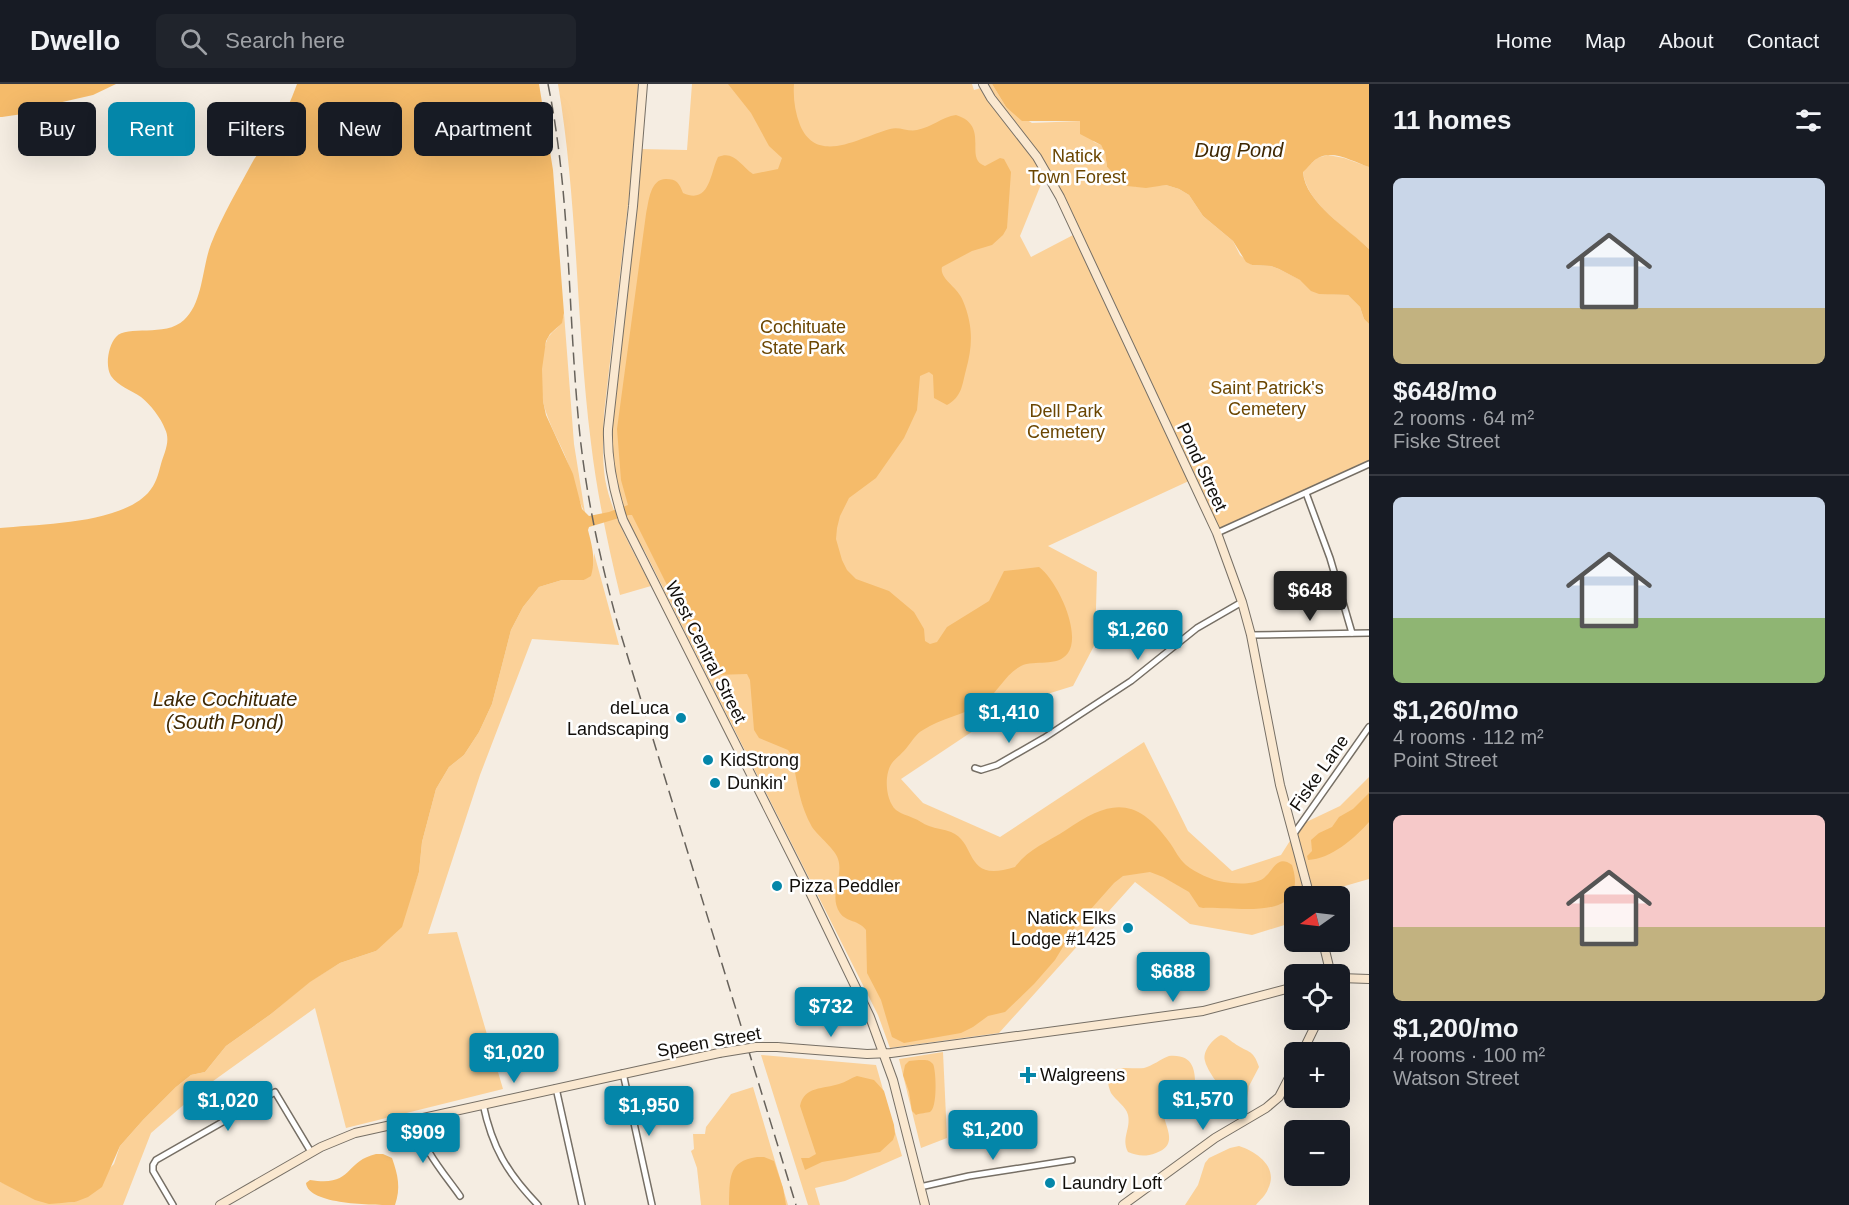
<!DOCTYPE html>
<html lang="en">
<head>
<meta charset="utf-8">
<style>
  :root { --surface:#171b24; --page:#20242c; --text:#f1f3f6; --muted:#9ea1a6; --line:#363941; --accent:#0486a9 }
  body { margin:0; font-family:Helvetica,sans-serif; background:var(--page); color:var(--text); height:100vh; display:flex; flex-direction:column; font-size:22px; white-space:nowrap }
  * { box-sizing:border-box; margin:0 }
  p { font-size:20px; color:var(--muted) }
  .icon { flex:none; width:33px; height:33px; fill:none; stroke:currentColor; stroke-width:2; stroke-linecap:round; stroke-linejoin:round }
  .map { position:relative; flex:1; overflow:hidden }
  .panel { display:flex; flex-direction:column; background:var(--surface); width:480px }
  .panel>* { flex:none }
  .guide { position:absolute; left:18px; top:18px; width:570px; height:54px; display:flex; gap:12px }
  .needle { width:39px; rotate:256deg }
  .fabs { position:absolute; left:1284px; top:802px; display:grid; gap:12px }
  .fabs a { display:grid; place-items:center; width:66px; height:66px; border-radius:9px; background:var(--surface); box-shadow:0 6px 24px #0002; font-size:30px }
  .price { position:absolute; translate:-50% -51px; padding:0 14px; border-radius:6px; background:var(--accent); color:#fff; font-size:20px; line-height:39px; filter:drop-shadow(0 2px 3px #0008) }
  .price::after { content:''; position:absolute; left:50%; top:36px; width:18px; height:14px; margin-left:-9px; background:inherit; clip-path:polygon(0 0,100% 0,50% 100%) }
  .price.current { background:#222; color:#fff }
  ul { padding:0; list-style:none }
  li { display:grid; align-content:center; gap:12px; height:318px; padding:0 24px }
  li+li { border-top:2px solid var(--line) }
  li span { display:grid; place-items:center; height:186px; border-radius:9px; color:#555 }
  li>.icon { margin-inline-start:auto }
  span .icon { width:108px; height:108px; fill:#fffc; stroke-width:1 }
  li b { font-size:26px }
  h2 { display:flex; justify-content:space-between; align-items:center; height:72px; padding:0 24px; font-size:26px }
  .chip { padding:0 21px; border-radius:9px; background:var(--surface); box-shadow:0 6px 24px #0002; font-size:21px; line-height:54px }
  .chip.current { background:var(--accent); color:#fff }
  header { display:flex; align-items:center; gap:36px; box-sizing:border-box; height:84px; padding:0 30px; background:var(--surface); border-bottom:2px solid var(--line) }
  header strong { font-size:28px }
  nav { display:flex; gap:33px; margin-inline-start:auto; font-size:21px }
  .search { width:420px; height:54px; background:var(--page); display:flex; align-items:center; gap:15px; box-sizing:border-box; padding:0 21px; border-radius:9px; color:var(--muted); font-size:22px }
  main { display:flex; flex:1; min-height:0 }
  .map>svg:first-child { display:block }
  .green { fill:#fbd198; fill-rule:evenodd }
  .water { fill:#f5bb6a }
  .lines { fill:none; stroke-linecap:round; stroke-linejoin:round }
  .street-casing { stroke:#766f65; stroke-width:8 }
  .secondary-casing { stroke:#766f65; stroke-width:10 }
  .street { stroke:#fff; stroke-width:5 }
  .secondary { stroke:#fae8d0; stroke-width:8 }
  .rail { stroke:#67625b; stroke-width:1.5; stroke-dasharray:12 6; stroke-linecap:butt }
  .secondary-bridge-casing { stroke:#766f65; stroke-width:10; stroke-linecap:butt }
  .secondary-bridge { stroke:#fae8d0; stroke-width:8 }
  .poi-dot { fill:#0486a9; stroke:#fff; stroke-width:2 }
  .labels { text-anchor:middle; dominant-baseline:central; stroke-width:5; stroke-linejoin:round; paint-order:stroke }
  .park-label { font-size:18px; fill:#6b4602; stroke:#fff }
  .street-label { font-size:18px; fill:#110e0a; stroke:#fff }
  .poi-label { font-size:18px; fill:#110e0a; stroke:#fff; text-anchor:start }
  .water-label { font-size:20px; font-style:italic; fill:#3f2803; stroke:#fff }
</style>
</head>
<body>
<header>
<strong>Dwello</strong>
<div class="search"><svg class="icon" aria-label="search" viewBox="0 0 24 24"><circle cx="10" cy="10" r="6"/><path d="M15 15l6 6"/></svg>Search here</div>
<nav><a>Home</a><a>Map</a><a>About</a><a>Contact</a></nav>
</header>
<main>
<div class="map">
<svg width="1369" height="1121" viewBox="0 0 1369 1121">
  <rect width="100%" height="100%" fill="#f5ede2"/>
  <g class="green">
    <path d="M558 0H638L633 77 604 330C603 352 602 373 605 395 612 433 634 468 651 502L620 511C608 461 597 410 591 359 576 239 578 119 558 0Z"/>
    <path d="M692 0H972L974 6 984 3 983 0H992L1006 23 1032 39 1080 37 1094 58 1101 61 1105 68 1107 83 1136 103 1166 101 1179 105 1189 111 1203 132 1233 157 1240 171 1252 181 1271 182 1279 185 1328 210 1348 211 1360 223 1364 235 1369 240V380L1217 449 1191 396 1048 462 1097 488 1095 560 1073 602 1012 621 901 695 923 719 1000 753 1144 658 1188 747 1232 787 1281 771 1300 741 1340 722 1369 693V795L1307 813H1294V838L1252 851 1190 840 1135 798 999 949 890 964 878 931 645 468 620 427 607 360 639 65 687 66ZM1046 88 1077 149 1031 173 1020 152Z"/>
    <path d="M1328 71 1344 74 1369 83V165C1348 145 1305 119 1303 87L1317 74Z"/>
    <path d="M564 229 574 360 585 429C579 419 573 394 569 382 563 364 553 349 547 331 539 310 539 280 546 259 550 245 561 247 564 229Z"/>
    <path d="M594 469 619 561 532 555 480 691 428 850 457 848 503 1005 346 1044 315 924 202 1005 151 1049 123 1121H0V1098C33 1111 35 1121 75 1118L114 1080 120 1062 143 1036 176 1003 191 991 205 988 226 962 271 930 309 898 340 879 376 867 407 824 419 788 422 758 436 705 449 683 464 671 479 648 492 620 511 546 523 523 539 503 562 496H584L593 482Z"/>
    <path d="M1221 951C1228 953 1229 956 1234 959 1247 969 1253 964 1259 983L1249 1002 1246 1021C1232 1021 1208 990 1205 977 1202 967 1213 955 1221 951Z"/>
    <path d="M943 968 947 1054 921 1064 899 975Z"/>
    <path d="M761 971 876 981 902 1072 845 1097 815 1104 820 1121H808Z"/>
    <path d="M1169 972C1193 970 1196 985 1195 1006L1189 1013 1164 1019C1158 1037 1184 1059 1156 1069 1145 1073 1138 1072 1128 1068 1121 1054 1131 1045 1128 1031 1126 1022 1116 1017 1111 1009 1109 1005 1108 1000 1108 996 1111 978 1131 986 1144 984 1152 982 1161 975 1169 972Z"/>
    <path d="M753 1003 788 1121H701L697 1084 691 1067 694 1065 693 1050H705L706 1043 731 1010Z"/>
    <path d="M1239 1062C1257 1068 1279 1083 1268 1105 1266 1111 1260 1116 1256 1121H1185L1198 1101 1205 1079 1209 1074 1230 1064Z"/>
  </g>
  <g class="water">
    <path d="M0 0H116L93 11 58 19 36 28 2 33H0Z"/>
    <path d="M297 0H539L553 86 564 229 562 239 550 250 546 257 542 285 543 317 546 331 573 390 582 425 589 432 609 428 628 421 621 396 617 345 646 130C649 117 650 95 666 95 677 95 679 99 683 109 710 121 710 89 718 73 734 66 740 81 753 90L778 85 782 74 769 62 751 29 728 0H794C793 14 795 28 800 41 817 82 860 53 890 45 899 42 908 48 917 46 932 43 942 33 956 31 991 42 963 75 985 82L1000 74 1004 75 1011 88 1007 144 1003 151 992 161 972 167 942 183C939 195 958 203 963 217 973 241 973 261 966 286 962 301 962 313 947 321L934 314 933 291 929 288 920 292 917 326 904 354 876 394 849 414 840 432 837 444 836 455 842 476 847 486 856 495 889 507 914 528 924 545 925 557 930 560 937 558 947 543 989 517 1004 487 1039 483C1057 496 1082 549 1068 569 1057 584 1035 575 1021 582 1005 590 997 610 982 620 963 631 941 634 923 646 916 650 913 656 908 662 903 669 897 673 892 679 884 690 885 716 896 726 901 730 907 731 913 734 919 736 923 740 929 742 936 745 944 745 951 748 978 759 963 800 1015 783 1028 765 1048 758 1066 746 1110 715 1137 712 1170 759 1175 766 1179 775 1186 781 1196 789 1211 796 1224 798 1235 800 1255 801 1264 794 1274 786 1277 770 1292 781 1311 840 1234 822 1203 824L1199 823 1189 808 1163 793 1150 788 1123 792 1114 799 1075 843 1055 876 1034 900 1005 928 988 932 973 943 961 949 904 959 892 953 881 916 867 889 866 846C859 836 846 838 840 829 828 811 844 793 838 775 836 766 818 752 812 743 799 720 797 697 792 672L788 666 759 654 754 646 750 596 747 590 715 591 708 583 632 431H629L589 443 588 446C592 462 596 475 591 492L584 496H562L539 503 523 523 511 546 492 620 479 648 464 671 449 683 436 705 422 758 419 788 402 843 376 867 340 879 310 898 271 930 226 962 205 988 191 991 176 1003 143 1036 120 1062 102 1103 88 1113 75 1118 49 1120 35 1116 0 1098V444C41 440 119 440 148 409 156 400 158 391 161 380 164 369 171 357 165 345 161 334 150 320 141 313 131 306 118 302 111 292 105 282 108 262 116 253 127 240 165 254 184 236 203 219 202 183 211 160 222 132 238 105 252 79 258 68 266 59 273 49 283 34 291 17 297 0Z"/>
    <path d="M992 0H1369V83C1354 78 1333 65 1318 74 1312 77 1308 84 1303 88 1305 119 1349 145 1369 165V240L1364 235 1360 223 1348 211 1319 210 1311 207 1300 196 1279 185 1271 182 1252 181 1246 178 1233 157 1203 132 1189 111 1179 105 1166 101 1146 104 1127 102 1107 83 1105 69 1101 61 1080 50V37H1022L1006 23Z"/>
    <path d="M1369 709V738C1355 754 1331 775 1308 776L1307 772 1312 767 1311 756 1319 749 1332 743 1339 733 1353 725Z"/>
    <path d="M919 976C925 976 929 975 933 980 936 985 938 1024 930 1028 927 1029 920 1029 916 1031L912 1027 909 1008 903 991 905 981 909 977Z"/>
    <path d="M857 992 874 996 884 1007 894 1041 895 1050 893 1056 880 1068 822 1078 805 1086 801 1074H809L816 1070 800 1022C804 1002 824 1005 839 1000 846 998 851 994 857 992Z"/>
    <path d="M376 1070H383L392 1074C398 1091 401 1104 395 1121 374 1121 308 1121 306 1099L310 1096C354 1103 343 1078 376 1070Z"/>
    <path d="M757 1073H764L774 1077 783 1104 786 1121H729C730 1096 727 1077 757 1073Z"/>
  </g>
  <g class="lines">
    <g class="street-casing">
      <g id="street">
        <path d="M1306 409 1330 474 1352 549"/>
        <path d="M1217 449 1369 380"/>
        <path d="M1251 551 1369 549"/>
        <path d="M975 684 981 686 997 681 1044 654 1131 597 1197 544 1242 518"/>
        <path d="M1293 751 1369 643"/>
        <path d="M623 989 652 1121"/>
        <path d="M556 1004 582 1121"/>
        <path d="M483 1020C492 1063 507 1089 538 1121"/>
        <path d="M416 1034C421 1064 443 1088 460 1112"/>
        <path d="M920 1103 969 1092 1072 1076"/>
        <path d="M173 1121 153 1087V1081L156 1076 275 1008 311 1068"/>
      </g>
    </g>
    <g class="secondary-casing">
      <g id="secondary">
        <path d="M643 0 633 122 608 345C607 377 613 405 623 436L805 798 870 933 893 996 925 1121"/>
        <path d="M983 0 991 14 1037 73 1060 113 1217 449 1242 518 1251 551 1280 701 1310 813"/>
        <path d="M1323 858 1331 891"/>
        <path d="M1340 894 1369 895"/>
        <path d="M777 963 867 970 891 969 1203 927 1294 903"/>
        <path d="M1302 969 1318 936"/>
        <path d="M220 1121 321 1063 355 1049 719 969"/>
        <path d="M1123 1121 1215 1054 1266 1024 1279 1013 1294 984"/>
      </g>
    </g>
    <use href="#street" class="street"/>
    <use href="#secondary" class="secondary"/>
    <path class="rail" d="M548 0C570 108 568 221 578 331 584 403 599 472 618 541L796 1121"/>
    <g class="secondary-bridge-casing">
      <path id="secondary-bridge" d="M719 969 756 963H777"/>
    </g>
    <use href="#secondary-bridge" class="secondary-bridge"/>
  </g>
  <g class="poi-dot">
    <circle cx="681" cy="634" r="6"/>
    <circle cx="708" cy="676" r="6"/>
    <circle cx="715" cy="699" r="6"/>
    <circle cx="777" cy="802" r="6"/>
    <circle cx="1128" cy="844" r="6"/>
    <path d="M1025 982h6v6h6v6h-6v6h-6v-6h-6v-6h6z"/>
    <circle cx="1050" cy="1099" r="6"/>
  </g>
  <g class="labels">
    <g class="park-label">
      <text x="1077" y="72">Natick<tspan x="1077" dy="21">Town Forest</tspan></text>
      <text x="803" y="243">Cochituate<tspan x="803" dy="21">State Park</tspan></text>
      <text x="1267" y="304">Saint Patrick's<tspan x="1267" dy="21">Cemetery</tspan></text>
      <text x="1066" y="327">Dell Park<tspan x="1066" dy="21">Cemetery</tspan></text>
    </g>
    <g class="street-label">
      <text transform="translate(1202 383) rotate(65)">Pond Street</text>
      <text transform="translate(706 568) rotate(63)">West Central Street</text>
      <text transform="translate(1319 689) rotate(-55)">Fiske Lane</text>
      <text transform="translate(709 958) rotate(-10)">Speen Street</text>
    </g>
    <g class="poi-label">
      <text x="669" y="624" text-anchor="end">deLuca<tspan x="669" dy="21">Landscaping</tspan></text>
      <text x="720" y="676">KidStrong</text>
      <text x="727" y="699">Dunkin'</text>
      <text x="789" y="802">Pizza Peddler</text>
      <text x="1116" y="834" text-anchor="end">Natick Elks<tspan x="1116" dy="21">Lodge #1425</tspan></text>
      <text x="1040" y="991">Walgreens</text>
      <text x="1062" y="1099">Laundry Loft</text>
    </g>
    <g class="water-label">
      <text x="1239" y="66">Dug Pond</text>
      <text x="225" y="615">Lake Cochituate<tspan x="225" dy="23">(South Pond)</tspan></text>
    </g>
  </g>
</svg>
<div class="fabs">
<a><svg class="needle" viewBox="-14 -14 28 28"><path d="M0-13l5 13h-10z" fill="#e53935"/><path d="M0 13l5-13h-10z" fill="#9ea1a6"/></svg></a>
<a><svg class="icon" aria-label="locate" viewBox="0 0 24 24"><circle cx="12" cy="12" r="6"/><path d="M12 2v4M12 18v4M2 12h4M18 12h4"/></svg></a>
<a>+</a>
<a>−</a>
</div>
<b class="price current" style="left:1310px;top:538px">$648</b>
<b class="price" style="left:1138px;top:577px">$1,260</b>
<b class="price" style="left:1009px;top:660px">$1,410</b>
<b class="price" style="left:1173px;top:919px">$688</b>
<b class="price" style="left:831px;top:954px">$732</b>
<b class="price" style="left:514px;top:1000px">$1,020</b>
<b class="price" style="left:1203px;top:1047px">$1,570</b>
<b class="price" style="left:228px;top:1048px">$1,020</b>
<b class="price" style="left:649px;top:1053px">$1,950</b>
<b class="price" style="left:993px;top:1077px">$1,200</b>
<b class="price" style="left:423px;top:1080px">$909</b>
<div class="guide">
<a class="chip">Buy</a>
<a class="chip current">Rent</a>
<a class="chip">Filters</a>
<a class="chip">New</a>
<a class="chip">Apartment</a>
</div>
</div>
<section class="panel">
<h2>11 homes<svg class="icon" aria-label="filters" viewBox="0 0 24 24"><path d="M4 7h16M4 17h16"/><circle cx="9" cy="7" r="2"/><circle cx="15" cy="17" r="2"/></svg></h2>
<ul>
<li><span style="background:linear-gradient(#c9d6e8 70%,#c2b280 0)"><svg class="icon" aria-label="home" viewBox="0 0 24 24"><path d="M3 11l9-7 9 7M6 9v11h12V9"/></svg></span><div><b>$648/mo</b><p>2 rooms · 64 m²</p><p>Fiske Street</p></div></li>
<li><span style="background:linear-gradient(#c9d6e8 65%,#8fb573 0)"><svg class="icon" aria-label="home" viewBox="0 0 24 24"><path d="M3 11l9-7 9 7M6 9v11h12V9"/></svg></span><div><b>$1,260/mo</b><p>4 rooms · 112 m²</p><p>Point Street</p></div></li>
<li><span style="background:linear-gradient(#f6c9c9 60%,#c2b280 0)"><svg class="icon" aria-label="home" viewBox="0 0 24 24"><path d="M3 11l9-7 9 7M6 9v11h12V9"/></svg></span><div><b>$1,200/mo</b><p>4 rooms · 100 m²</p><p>Watson Street</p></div></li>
</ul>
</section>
</main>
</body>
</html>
